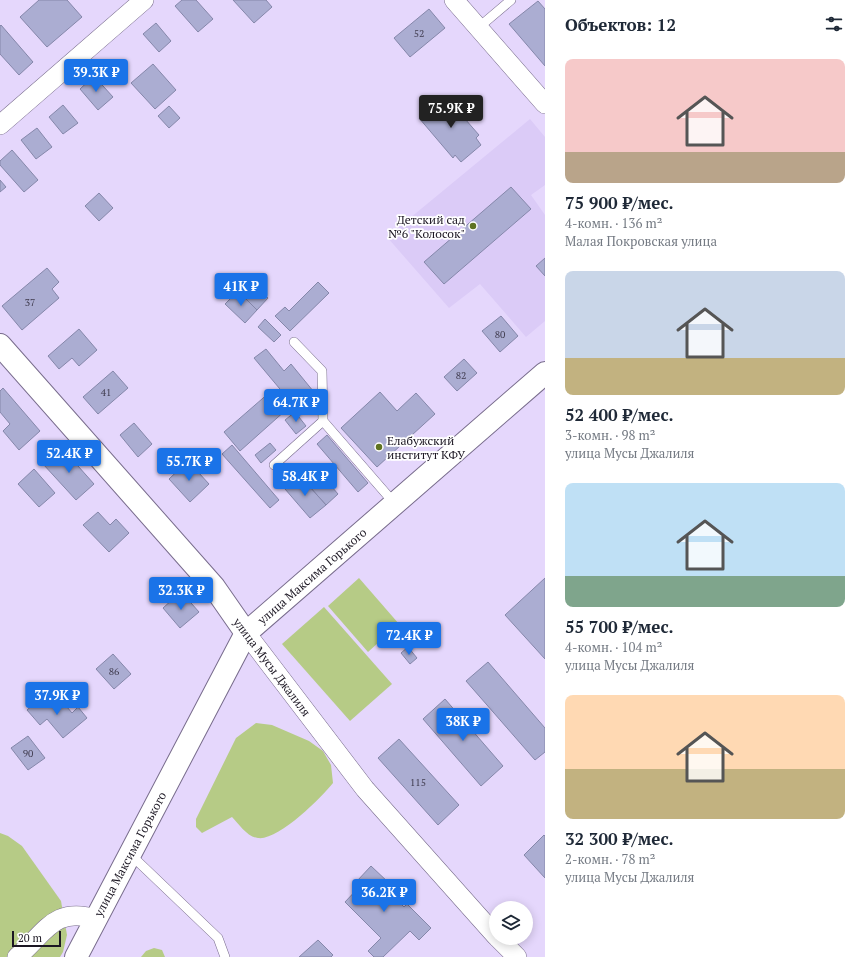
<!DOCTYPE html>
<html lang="ru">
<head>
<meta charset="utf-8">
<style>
  :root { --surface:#fff; --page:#f2f2f3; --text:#1f2937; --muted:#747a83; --accent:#1a73e8 }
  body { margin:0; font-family:"PT Serif",serif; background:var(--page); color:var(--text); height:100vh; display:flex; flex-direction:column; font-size:15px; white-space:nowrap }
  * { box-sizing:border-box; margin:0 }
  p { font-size:13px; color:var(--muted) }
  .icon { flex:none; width:22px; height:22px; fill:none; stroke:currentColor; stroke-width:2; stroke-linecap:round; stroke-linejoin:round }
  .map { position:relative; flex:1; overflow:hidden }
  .sheet { display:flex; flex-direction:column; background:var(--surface); width:320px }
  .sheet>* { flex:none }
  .fabs { position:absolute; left:489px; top:901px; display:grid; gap:8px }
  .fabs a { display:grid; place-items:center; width:44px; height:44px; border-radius:50%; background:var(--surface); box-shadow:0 2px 10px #0003; font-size:20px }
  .scale { position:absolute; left:12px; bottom:10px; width:49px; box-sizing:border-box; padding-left:4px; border:2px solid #1c1723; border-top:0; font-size:11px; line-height:14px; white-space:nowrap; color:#1c1723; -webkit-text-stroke:3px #fff; paint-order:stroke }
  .price { position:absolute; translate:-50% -34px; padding:0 9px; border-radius:4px; background:var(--accent); color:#fff; font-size:13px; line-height:26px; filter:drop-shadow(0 1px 2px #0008) }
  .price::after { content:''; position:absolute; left:50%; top:24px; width:12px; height:9px; margin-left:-6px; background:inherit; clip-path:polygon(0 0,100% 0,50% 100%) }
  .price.selected { background:#222; color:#fff }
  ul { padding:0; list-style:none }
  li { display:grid; align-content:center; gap:8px; height:212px; padding:0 20px }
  li span { display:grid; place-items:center; height:124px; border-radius:8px; color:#555 }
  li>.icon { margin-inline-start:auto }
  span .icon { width:72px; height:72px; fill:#fffc; stroke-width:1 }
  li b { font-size:17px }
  h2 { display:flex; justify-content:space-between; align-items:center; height:48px; padding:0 20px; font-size:17px }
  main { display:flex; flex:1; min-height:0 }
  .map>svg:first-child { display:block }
  .built { fill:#dbcbf7 }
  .green { fill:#b6cb86 }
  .building { fill:#abadd2; stroke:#8587aa }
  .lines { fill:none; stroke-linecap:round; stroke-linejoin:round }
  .lane-casing { stroke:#786c8c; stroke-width:10 }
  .street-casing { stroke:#786c8c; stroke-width:20 }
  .secondary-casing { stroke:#786c8c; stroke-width:24 }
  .lane { stroke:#fff; stroke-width:9 }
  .street { stroke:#fff; stroke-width:19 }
  .secondary { stroke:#fff; stroke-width:22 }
  .poi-dot { fill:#5f7322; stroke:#fff; stroke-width:1.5 }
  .labels { text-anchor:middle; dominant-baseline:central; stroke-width:3.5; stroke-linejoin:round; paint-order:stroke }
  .number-label { font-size:10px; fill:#403c4f }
  .poi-label { font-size:12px; fill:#1c1723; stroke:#fff; text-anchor:end }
  .street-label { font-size:12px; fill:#1c1723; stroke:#fff }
</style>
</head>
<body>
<main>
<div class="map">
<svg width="545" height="957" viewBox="0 0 545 957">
  <rect width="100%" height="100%" fill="#e5d7fc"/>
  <path class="built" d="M530 119 545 137V185L531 195 545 215V321L526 337 480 284 449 308 387 237Z"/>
  <g class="green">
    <path d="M359 578 399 624 368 652 328 606Z"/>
    <path d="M324 607 392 684 350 721 282 644Z"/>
    <path d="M256 723 272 725 309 741 323 751 331 765 333 783C321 798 278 841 258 838 247 837 239 824 232 817L202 833 196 827V819L236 738Z"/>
    <path d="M0 833 8 836 22 846 61 901 67 935 63 952 60 957H0Z"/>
    <path d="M154 948 162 950 165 957H141L146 951Z"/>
  </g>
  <g class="building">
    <path d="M39 0H67L82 17 47 47 20 17Z"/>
    <path d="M182 0H196L213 19 198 32 175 6Z"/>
    <path d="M233 0H266L272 7 254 23Z"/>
    <path d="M538 1 545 9V66L509 24Z"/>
    <path d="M429 9 445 28 410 57 394 38Z"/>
    <path d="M156 23 171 41 159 52 143 34Z"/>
    <path d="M1 25 33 62 19 75 0 54V26Z"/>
    <path d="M153 64 176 90 155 109 131 83Z"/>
    <path d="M94 76 113 97 98 110 80 89Z"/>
    <path d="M445 96 479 135 476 138 481 145 461 162 455 155 453 158 419 118Z"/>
    <path d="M63 105 78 123 63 134 49 117Z"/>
    <path d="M169 106 180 118 169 128 158 116Z"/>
    <path d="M37 128 52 147 36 159 21 140Z"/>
    <path d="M12 150 38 180 24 192 0 165V161Z"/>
    <path d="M0 180 6 187 0 192Z"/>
    <path d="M511 187 531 209 444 284 424 262Z"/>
    <path d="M99 193 113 208 99 221 85 206Z"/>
    <path d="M545 258V276L536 266Z"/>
    <path d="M47 268 59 282 52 289 59 298 22 330 2 306Z"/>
    <path d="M249 280 268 298 257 310 238 291Z"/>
    <path d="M318 282 329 293 290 331 275 316 285 307 289 311Z"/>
    <path d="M238 291 257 310 245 323 225 304Z"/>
    <path d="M501 316 518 336 500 352 482 331Z"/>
    <path d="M265 319 281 335 274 342 258 327Z"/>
    <path d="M79 329 97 350 79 366 72 358 59 369 48 356Z"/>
    <path d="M266 349 284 371 291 364 318 397 300 413 254 358Z"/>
    <path d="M464 359 477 373 457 391 444 377Z"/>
    <path d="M113 371 128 388 98 414 83 397Z"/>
    <path d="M3 388 40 431 19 450 3 431 10 424 0 412V391Z"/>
    <path d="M270 392 286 410 240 451 224 432Z"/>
    <path d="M380 392 397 411 416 393 435 414 377 467 341 428Z"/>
    <path d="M295 412 306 426 296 434 285 420Z"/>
    <path d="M134 423 152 444 138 457 120 435Z"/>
    <path d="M327 435 368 483 358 492 317 444Z"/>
    <path d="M270 443 276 450 261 463 255 455Z"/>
    <path d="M232 445 279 500 270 508 222 454Z"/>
    <path d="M62 448 94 484 76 500 43 464Z"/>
    <path d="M188 461 209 484 190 502 169 479Z"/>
    <path d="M313 465 338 494 326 505 300 476Z"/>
    <path d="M34 469 55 493 39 507 18 484Z"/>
    <path d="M300 476 326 505 310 518 285 489Z"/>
    <path d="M98 512 110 525 116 519 129 533 109 552 83 525Z"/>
    <path d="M545 578V659L505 615Z"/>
    <path d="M184 595 199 612 180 628 163 608 173 599 176 603Z"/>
    <path d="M408 647 417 658 410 664 401 653Z"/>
    <path d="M113 654 131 674 114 689 96 669Z"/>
    <path d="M488 662 545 728V752L535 760 466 681Z"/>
    <path d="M48 695 56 706 62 701 72 713 78 707 87 718 63 738 47 719 40 725 27 710 35 703 36 705Z"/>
    <path d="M445 699 503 766 481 786 423 719Z"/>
    <path d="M28 736 45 758 28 770 11 748Z"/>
    <path d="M399 739 459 805 438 825 378 758Z"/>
    <path d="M544 835 545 836V878L524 855Z"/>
    <path d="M371 866 389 883 384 887 404 907 407 904 431 928 419 940 410 931 383 957H374L368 951 381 938 345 902 361 885 357 881Z"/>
    <path d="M318 940 333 955 331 957H299Z"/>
  </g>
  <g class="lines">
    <g class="lane-casing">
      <g id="lane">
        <path d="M478 28 511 0"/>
        <path d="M294 342 322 371 323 421 395 504"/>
        <path d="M274 465 323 421"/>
        <path d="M130 854 218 938 225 957"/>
      </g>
    </g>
    <g class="street-casing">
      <g id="street">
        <path d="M454 0 545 104"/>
        <path d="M0 125 144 0"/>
        <path d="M246 633 365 789 496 936"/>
        <path d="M498 938 517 957"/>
        <path d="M17 957C45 934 53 906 96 919"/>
      </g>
    </g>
    <g class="secondary-casing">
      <g id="secondary">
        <path d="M0 345 214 587 246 633"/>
        <path d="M76 957 246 633 545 373"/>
      </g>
    </g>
    <use href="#lane" class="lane"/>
    <use href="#street" class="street"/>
    <use href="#secondary" class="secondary"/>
  </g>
  <g class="poi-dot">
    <circle cx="473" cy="226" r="4"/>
    <circle cx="379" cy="447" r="4"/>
  </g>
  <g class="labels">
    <g class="number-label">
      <text x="419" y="33">52</text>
      <text x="30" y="302">37</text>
      <text x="500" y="334">80</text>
      <text x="461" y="375">82</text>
      <text x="106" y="392">41</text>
      <text x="114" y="671">86</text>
      <text x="28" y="753">90</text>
      <text x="418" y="782">115</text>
    </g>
    <g class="poi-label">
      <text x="465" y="219">Детский сад<tspan x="465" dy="14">№6 "Колосок"</tspan></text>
      <text x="387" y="440" text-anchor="start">Елабужский<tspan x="387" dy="14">институт КФУ</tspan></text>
    </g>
    <g class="street-label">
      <text transform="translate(312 576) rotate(-41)">улица Максима Горького</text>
      <text transform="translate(272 667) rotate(53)">улица Мусы Джалиля</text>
      <text transform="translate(130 854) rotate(-62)">улица Максима Горького</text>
    </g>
  </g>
</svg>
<div class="fabs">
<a><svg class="icon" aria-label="layers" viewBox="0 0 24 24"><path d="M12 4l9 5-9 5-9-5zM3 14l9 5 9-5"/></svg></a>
</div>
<div class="scale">20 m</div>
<b class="price" style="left:96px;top:93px">39.3K ₽</b>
<b class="price selected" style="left:451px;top:129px">75.9K ₽</b>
<b class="price" style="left:241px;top:307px">41K ₽</b>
<b class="price" style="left:296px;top:423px">64.7K ₽</b>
<b class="price" style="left:69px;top:474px">52.4K ₽</b>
<b class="price" style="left:189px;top:482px">55.7K ₽</b>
<b class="price" style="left:305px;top:497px">58.4K ₽</b>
<b class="price" style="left:181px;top:611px">32.3K ₽</b>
<b class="price" style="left:409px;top:656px">72.4K ₽</b>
<b class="price" style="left:57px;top:716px">37.9K ₽</b>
<b class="price" style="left:463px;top:742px">38K ₽</b>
<b class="price" style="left:384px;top:913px">36.2K ₽</b>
</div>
<section class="sheet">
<h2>Объектов: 12<svg class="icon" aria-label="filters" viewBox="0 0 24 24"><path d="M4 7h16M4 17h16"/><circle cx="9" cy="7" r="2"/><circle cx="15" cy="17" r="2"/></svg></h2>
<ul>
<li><span style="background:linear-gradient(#f6c9c9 75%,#b9a48a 0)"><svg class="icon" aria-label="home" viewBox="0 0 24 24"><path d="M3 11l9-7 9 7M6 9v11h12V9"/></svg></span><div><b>75 900 ₽/мес.</b><p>4-комн. · 136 m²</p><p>Малая Покровская улица</p></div></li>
<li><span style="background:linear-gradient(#c9d6e8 70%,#c2b280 0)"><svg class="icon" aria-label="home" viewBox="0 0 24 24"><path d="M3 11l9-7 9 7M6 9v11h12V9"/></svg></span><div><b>52 400 ₽/мес.</b><p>3-комн. · 98 m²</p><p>улица Мусы Джалиля</p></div></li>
<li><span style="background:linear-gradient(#bfe0f5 75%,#7fa58c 0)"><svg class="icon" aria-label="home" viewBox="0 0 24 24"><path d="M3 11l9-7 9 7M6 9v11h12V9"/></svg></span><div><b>55 700 ₽/мес.</b><p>4-комн. · 104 m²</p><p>улица Мусы Джалиля</p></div></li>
<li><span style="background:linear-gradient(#ffd9b3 60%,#c2b280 0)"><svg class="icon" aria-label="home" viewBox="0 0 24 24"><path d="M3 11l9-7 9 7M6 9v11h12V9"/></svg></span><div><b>32 300 ₽/мес.</b><p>2-комн. · 78 m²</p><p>улица Мусы Джалиля</p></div></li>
</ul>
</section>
</main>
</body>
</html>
